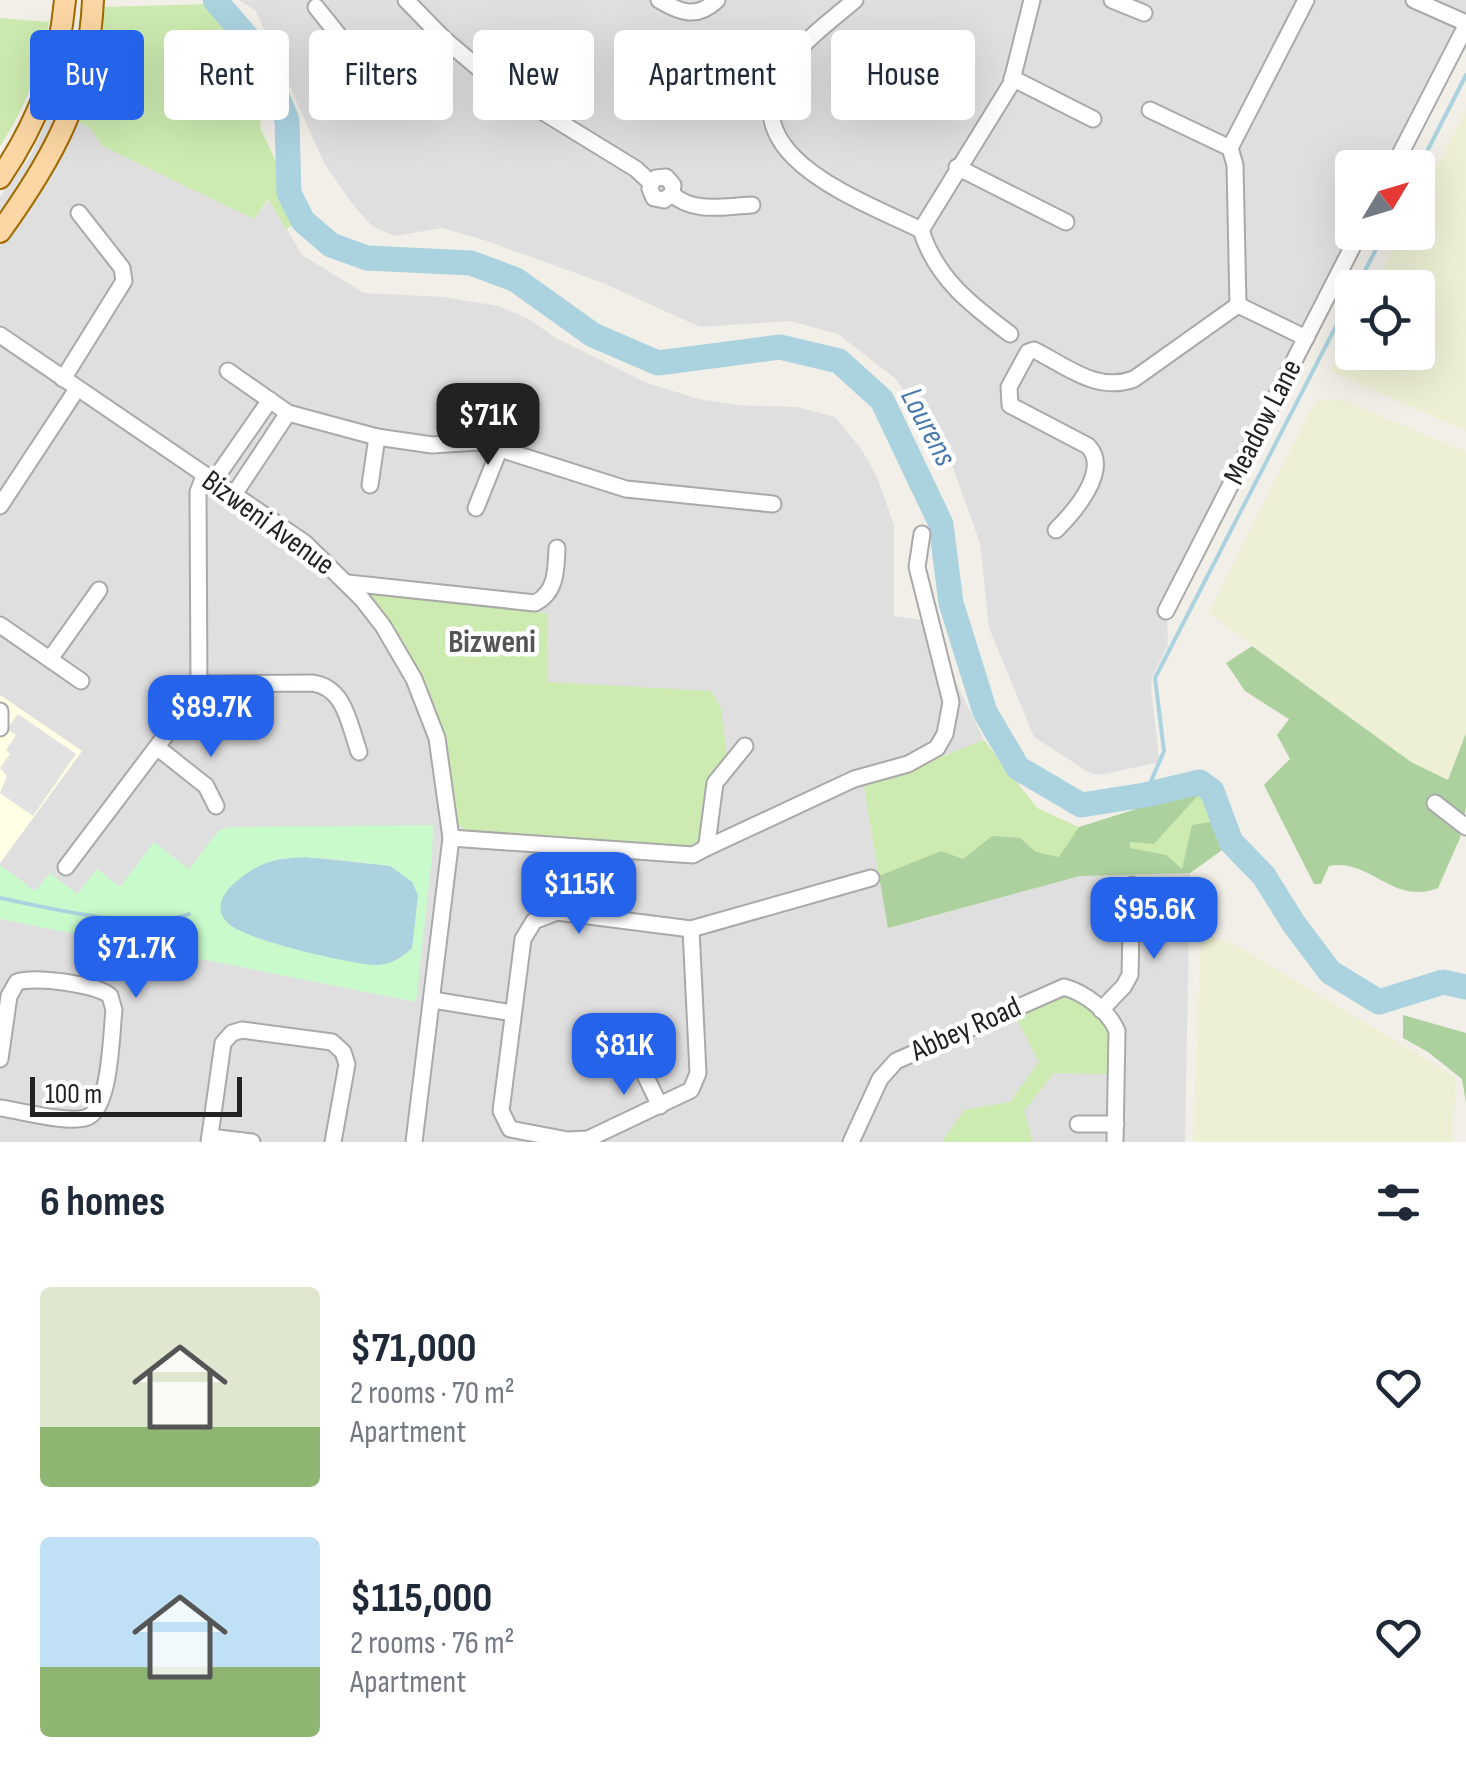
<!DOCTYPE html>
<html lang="en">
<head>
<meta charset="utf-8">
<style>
  :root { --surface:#fff; --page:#f6f6f7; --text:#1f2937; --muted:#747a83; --accent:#2563eb }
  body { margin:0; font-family:"Sofia Sans Condensed",sans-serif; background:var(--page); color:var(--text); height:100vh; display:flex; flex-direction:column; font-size:38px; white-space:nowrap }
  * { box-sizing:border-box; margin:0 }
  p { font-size:32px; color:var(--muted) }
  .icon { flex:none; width:55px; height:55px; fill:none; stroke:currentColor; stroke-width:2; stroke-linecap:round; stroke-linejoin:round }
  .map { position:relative; height:1142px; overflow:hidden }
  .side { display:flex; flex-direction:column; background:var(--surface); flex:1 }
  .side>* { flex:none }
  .banner { position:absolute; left:30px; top:30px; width:1408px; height:90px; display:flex; gap:20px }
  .needle { width:65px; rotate:52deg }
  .buttons { position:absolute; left:1335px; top:150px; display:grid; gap:20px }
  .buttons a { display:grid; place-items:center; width:100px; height:100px; border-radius:10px; background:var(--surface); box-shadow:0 10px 40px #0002; font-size:50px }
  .scale { position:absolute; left:30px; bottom:25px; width:212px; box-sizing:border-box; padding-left:10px; border:5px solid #222; border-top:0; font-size:28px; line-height:35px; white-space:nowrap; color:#222; -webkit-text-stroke:8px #fff; paint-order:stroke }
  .price { position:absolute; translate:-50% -85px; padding:0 22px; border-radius:20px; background:var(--accent); color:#fff; font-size:32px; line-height:65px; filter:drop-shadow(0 2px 5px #0008) }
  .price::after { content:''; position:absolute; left:50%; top:60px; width:30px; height:22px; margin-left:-15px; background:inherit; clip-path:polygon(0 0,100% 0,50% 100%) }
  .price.on { background:#222; color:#fff }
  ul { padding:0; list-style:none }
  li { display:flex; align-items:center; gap:30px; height:250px; padding:0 40px }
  li span { display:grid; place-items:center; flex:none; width:280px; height:200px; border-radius:10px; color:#555 }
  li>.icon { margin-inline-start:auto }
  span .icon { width:120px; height:120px; fill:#fffc; stroke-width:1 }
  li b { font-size:42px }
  h2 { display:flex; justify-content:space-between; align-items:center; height:120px; padding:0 40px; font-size:42px }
  .tag { padding:0 35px; border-radius:10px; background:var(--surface); box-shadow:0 10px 40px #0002; font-size:35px; line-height:90px }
  .tag.on { background:var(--accent); color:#fff }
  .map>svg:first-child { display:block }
  .residential { fill:#e0dfdf }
  .education { fill:#ffffe5 }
  .farmland { fill:#eef0d5 }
  .grass { fill:#cdebb0 }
  .forest { fill:#add19e }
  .park { fill:#c8facc; fill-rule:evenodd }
  .parking { fill:#e2e2e2 }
  .water { fill:#aad3df }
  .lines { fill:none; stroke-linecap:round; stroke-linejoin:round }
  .stream { stroke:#aad3df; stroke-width:4 }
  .river { stroke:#aad3df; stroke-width:25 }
  .minor-casing { stroke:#a9a9a9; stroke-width:19 }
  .major-casing { stroke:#a06b00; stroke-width:24 }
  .minor { stroke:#fff; stroke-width:15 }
  .major { stroke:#fcd6a4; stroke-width:20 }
  .labels { text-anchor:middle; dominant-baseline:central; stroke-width:9; stroke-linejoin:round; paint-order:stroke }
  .street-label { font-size:30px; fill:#222; stroke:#fff }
  .water-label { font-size:32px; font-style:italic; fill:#4a7aab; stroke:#fff }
  .neighbourhood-label { font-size:32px; font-weight:bold; fill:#555; stroke:#fff }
</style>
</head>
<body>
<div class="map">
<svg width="1466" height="1142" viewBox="0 0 1466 1142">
  <rect width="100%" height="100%" fill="#f2efe9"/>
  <g class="residential">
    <path d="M239 0H1466V26L1394 167 1352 168V232L1167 612 1168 645 1152 677 1151 688 1159 758 1157 763 1099 775 1088 772 1034 737 989 628 980 543 952 465 896 379 838 334 790 321 700 327 603 283 484 240 442 228 394 236 372 226 350 201 324 163 256 11Z"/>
    <path d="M52 110 90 128 103 146 254 219 269 199 302 255 364 293 444 297 498 306 529 319 554 337 647 383 699 399 737 405 797 407 835 417 862 450 877 477 894 525V616L926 621 984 740 864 787 888 928 1080 876 1190 873 1185 1142H0V863L82 751 0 695V197L31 155Z"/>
  </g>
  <path class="education" d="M0 695 82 751 0 863Z"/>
  <g class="farmland">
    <path d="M1466 110V431L1330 371 1352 327V352H1418V288L1373 287 1402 233 1418 232V203Z"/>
    <path d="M1316 400H1343L1466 452V733L1448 780 1411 762 1208 613Z"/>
    <path d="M1201 933 1236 945 1456 1077 1453 1142H1193Z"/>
  </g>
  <g class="grass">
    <path d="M207 4 221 17 263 99 260 128 277 163 284 193 300 221 286 229 268 199 254 219 102 146 90 128 76 121 96 68 102 7Z"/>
    <path d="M0 18 49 22C40 68 26 107 0 146Z"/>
    <path d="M373 589 548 614 547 682 711 691 721 708 727 758 705 836 685 853 473 835 458 824C448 728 424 670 369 592Z"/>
    <path d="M984 740 1037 808 1079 827 1184 794 1201 792 1216 821 1222 850 1190 873 1080 876 888 928 864 787Z"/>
    <path d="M1059 993C1076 996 1107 1012 1111 1031 1114 1044 1111 1061 1111 1074L1054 1073 1024 1111 1033 1142H942L964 1110 1010 1102 1039 1062 1014 1014Z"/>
  </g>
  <g class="forest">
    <path d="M1252 646 1411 762 1448 780 1466 733V807L1460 838 1438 888C1393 906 1369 857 1329 866L1321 884H1314L1264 785 1290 759 1277 735 1289 719 1245 691 1226 663Z"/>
    <path d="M1201 792 1154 844 1130 842V848L1166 855 1182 869 1192 825 1216 821 1222 850 1190 873 1080 876 888 928 879 876 941 851 963 859 992 836 1020 838 1036 852 1059 857 1079 827 1184 794Z"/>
    <path d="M1403 1015 1466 1033V1103L1462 1079 1428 1052 1403 1038Z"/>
  </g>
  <path class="park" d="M433 825 432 857 416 1002 0 919V865L35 891 50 873 77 894 97 869 120 887 154 842 189 869 219 830 231 827ZM323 858 390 866 412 882 418 895 412 948C404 956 395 963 384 963 350 965 256 943 228 924L246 874 278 859Z"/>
  <path class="parking" d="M18 714 76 754 33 816 0 793 7 776 0 768 10 754 6 750 16 735 7 729Z"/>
  <path class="water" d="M304 857 390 866 412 882 418 895 412 948C402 957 392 964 378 965 354 965 246 940 229 924 202 901 246 871 266 863 278 859 291 858 304 857Z"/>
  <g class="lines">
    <g class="stream">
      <path d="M1418 169 1466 75"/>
      <path d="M1356 288 1385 232"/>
      <path d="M1145 795 1164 751 1155 678 1352 295"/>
      <path d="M0 898C50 908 142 932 189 914"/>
    </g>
    <path class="river" d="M215 0 258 50 287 120 289 193 303 221 331 245 367 258 471 263 516 280 593 335 658 363 780 347 839 361 882 400 941 524 951 603 985 712 1018 768 1081 805 1145 795 1200 782 1212 791 1231 842 1264 876 1294 924 1330 972 1379 1002 1443 982 1466 987"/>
    <g class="minor-casing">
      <g id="minor">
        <path d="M406 0 444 39 496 83 636 169 651 183 650 189 654 198 664 200 672 194 673 185 666 177 656 178 651 183"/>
        <path d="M659 0C681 13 697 19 717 0"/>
        <path d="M855 0C834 18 809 36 792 58 718 152 859 199 921 230 936 278 971 305 1010 334"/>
        <path d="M1112 0 1144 13"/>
        <path d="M1414 0 1466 23"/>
        <path d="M316 7 373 78 387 86 407 81 436 31"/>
        <path d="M1012 78 1093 119"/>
        <path d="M1150 110 1230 148"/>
        <path d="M957 167 1066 222"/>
        <path d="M1393 168 1466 26"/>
        <path d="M672 194C694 214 724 206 752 205"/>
        <path d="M921 230 1011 84 1032 0"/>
        <path d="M1238 305 1235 165 1230 148 1306 0"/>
        <path d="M1238 305 1306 338"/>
        <path d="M0 335 305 543 362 599 383 626 414 679 437 738 451 838 414 1142"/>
        <path d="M228 371 288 413 377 437 432 445 478 442 626 489 773 504"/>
        <path d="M63 379 124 281 122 268 79 213"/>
        <path d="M213 482 270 400"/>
        <path d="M370 485 377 437"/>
        <path d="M233 496 288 413"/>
        <path d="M0 506 77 389"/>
        <path d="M476 508 500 448"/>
        <path d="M1056 530C1074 512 1111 470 1088 446L1010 405 1009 387 1028 352 1034 350C1066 366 1097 393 1134 379L1238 305"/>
        <path d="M348 583 535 603C557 592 556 569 557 548"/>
        <path d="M1166 611 1360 232"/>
        <path d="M0 625 81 681"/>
        <path d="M50 659 99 590"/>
        <path d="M201 684 312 683C345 687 349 724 359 752"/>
        <path d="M0 711V728"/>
        <path d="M158 748 206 786 216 806"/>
        <path d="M1435 803 1466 827"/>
        <path d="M451 838 693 855 704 849 707 844 715 783 745 746"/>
        <path d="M704 849 854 779 908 764 937 748 945 734 951 702 917 567 922 534"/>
        <path d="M66 867 199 691 198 492 204 476"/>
        <path d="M691 929 698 1073 691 1090 588 1139 568 1140 510 1129 501 1111 523 939 534 921 557 912 691 929 871 878"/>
        <path d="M433 1000 513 1013"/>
        <path d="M1101 1010 1124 986 1130 975 1132 885"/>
        <path d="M612 1037H621L629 1042 660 1106"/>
        <path d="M0 1059 9 996 17 982C34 976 97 984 110 996L114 1010C111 1034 111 1112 85 1118 65 1123 22 1111 0 1108"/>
        <path d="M1078 1124H1116"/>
        <path d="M210 1137 252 1142"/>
        <path d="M209 1142 223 1043 232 1033 242 1030 332 1042 343 1052 347 1064 333 1142"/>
        <path d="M851 1142 880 1079 896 1061 1064 987C1085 993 1108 1010 1117 1031L1115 1142"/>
      </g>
    </g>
    <g class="major-casing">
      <g id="major">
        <path d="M0 178C38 122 59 67 65 0"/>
        <path d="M0 232C54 157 89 94 93 0"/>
      </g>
    </g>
    <use href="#minor" class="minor"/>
    <use href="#major" class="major"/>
  </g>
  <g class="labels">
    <g class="street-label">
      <text transform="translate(1263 422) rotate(-63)">Meadow Lane</text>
      <text transform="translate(268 523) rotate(36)">Bizweni Avenue</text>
      <text transform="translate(966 1029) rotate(-24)">Abbey Road</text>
    </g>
    <g class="water-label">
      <text transform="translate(928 427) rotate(62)">Lourens</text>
    </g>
    <g class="neighbourhood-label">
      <text x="492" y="642">Bizweni</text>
    </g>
  </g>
</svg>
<div class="buttons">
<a><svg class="needle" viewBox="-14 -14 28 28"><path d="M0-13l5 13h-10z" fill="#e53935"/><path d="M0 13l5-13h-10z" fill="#747a83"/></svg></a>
<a><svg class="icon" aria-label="locate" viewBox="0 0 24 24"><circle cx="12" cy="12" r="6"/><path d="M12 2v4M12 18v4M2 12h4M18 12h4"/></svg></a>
</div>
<div class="scale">100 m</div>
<b class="price on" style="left:488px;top:468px">$71K</b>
<b class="price" style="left:211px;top:760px">$89.7K</b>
<b class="price" style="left:579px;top:937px">$115K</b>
<b class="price" style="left:1154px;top:962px">$95.6K</b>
<b class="price" style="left:136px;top:1001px">$71.7K</b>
<b class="price" style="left:624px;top:1098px">$81K</b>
<div class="banner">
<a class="tag on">Buy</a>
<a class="tag">Rent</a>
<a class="tag">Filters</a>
<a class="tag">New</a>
<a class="tag">Apartment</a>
<a class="tag">House</a>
</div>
</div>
<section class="side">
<h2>6 homes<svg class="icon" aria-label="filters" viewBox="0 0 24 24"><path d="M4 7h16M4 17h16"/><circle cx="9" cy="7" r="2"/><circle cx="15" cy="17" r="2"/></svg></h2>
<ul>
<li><span style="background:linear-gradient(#dfe7d0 70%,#8fb573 0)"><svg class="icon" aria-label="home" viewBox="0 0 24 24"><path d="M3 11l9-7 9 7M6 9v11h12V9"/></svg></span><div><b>$71,000</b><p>2 rooms · 70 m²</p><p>Apartment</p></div><svg class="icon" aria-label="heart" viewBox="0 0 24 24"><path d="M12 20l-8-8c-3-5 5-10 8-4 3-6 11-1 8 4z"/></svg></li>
<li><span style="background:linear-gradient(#bfe0f5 65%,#8fb573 0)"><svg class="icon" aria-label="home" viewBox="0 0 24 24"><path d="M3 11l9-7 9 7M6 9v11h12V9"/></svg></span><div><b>$115,000</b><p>2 rooms · 76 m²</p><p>Apartment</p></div><svg class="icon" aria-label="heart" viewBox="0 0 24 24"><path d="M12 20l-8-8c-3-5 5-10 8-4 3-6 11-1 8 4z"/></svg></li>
</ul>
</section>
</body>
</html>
